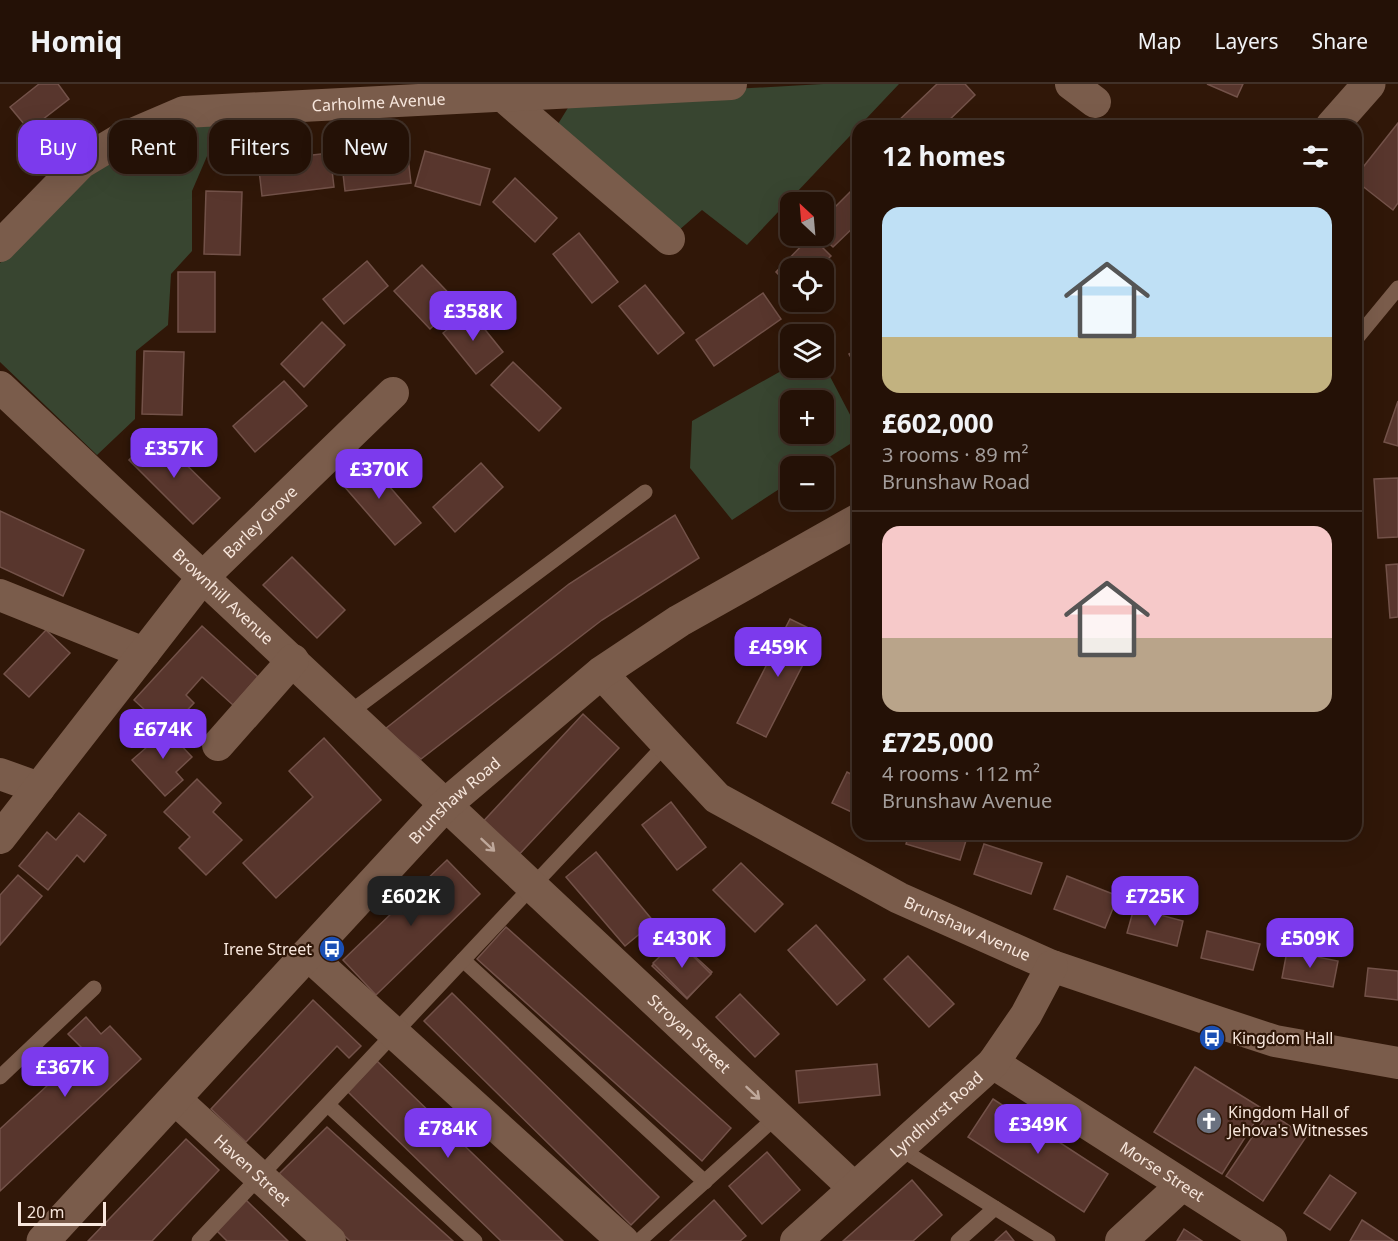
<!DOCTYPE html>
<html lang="en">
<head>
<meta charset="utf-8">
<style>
  :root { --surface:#241106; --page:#301f14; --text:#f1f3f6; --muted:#a39d9b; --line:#413128; --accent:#7c3aed }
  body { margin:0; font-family:"Noto Sans",sans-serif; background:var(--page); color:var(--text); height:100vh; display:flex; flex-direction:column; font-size:22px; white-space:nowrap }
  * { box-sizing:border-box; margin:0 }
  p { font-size:20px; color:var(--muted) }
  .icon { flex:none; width:33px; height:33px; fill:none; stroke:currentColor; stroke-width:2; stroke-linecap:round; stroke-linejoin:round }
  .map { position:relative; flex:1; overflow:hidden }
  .drawer { position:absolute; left:852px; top:36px; width:510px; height:720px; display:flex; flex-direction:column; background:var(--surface); border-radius:18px; box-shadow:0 6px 24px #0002,0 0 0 2px var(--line) }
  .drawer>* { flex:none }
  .hud { position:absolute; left:18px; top:36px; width:570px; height:54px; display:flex; gap:12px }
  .needle { width:39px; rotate:334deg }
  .buttons { position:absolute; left:780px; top:108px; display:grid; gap:12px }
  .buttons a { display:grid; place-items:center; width:54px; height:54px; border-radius:12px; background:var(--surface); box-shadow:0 6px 24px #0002,0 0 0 2px var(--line); font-size:30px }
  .scale { position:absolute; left:18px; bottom:15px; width:88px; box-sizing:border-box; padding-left:6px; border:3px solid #f7e6dc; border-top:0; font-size:16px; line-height:21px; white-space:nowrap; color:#f7e6dc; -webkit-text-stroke:4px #301708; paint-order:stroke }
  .price { position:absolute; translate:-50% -51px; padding:0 14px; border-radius:12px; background:var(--accent); color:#fff; font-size:20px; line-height:39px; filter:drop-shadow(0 2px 3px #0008) }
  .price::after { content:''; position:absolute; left:50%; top:36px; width:18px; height:14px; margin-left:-9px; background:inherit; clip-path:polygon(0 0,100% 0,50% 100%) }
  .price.selected { background:#222; color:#fff }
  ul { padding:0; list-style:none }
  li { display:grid; align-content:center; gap:12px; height:318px; padding:0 30px }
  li+li { border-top:2px solid var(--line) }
  li span { display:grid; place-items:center; height:186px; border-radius:18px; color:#555 }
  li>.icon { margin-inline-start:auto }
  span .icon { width:108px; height:108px; fill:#fffc; stroke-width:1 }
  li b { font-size:26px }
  h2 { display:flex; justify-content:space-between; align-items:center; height:72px; padding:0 30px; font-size:26px }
  .chip { padding:0 21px; border-radius:18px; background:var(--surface); box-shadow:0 6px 24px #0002,0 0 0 2px var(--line); font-size:21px; line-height:54px }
  .chip.selected { background:var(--accent); color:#fff }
  header { display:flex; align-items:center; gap:36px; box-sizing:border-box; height:84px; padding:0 30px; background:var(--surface); border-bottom:2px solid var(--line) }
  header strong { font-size:28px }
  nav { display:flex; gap:33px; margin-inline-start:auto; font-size:21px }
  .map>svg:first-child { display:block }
  .green { fill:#384530; fill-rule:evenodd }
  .building { fill:#58362d; stroke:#735249; stroke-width:1.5 }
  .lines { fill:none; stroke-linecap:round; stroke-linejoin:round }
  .service { stroke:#7a5c4b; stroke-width:15 }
  .minor { stroke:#7a5c4b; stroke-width:32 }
  .tertiary { stroke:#7a5c4b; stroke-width:33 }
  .oneway { stroke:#bfa89b }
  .labels { text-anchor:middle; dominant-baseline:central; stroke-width:4.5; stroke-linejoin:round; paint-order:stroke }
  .street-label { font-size:16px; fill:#f7e6dc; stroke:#301708 }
  .poi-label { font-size:16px; fill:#f7e6dc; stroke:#301708; text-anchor:start }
</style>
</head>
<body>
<header>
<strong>Homiq</strong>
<nav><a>Map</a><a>Layers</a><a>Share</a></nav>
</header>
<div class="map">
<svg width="1398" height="1157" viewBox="0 0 1398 1157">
  <rect width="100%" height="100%" fill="#301708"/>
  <g class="green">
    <path d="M823 0H899L747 161 702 126 678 147 558 40 574 14Z"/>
    <path d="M223 35 192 107V167L171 190 168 241 136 267 135 335 97 371 0 278V179L92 85 160 45Z"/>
    <path d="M824 281 858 346V355L815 382H790V398L732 436 690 384 692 337 790 282 824 284ZM790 316H824V350H790Z"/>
  </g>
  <g class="building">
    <path d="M39 0H58L69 15 29 46 10 23Z"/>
    <path d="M937 0H965L975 11 943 42H897L895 40Z"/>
    <path d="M1207 0H1243L1237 13Z"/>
    <path d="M1398 39V119L1393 126 1356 97V92Z"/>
    <path d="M407 65 411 99 345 107 341 72Z"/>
    <path d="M425 67 490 85 480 121 415 102Z"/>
    <path d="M330 69 334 103 262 112 258 77Z"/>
    <path d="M515 94 557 134 535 158 493 118Z"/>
    <path d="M852 106 858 112V139L833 163 821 152H824V134Z"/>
    <path d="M206 107 242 108 240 171 204 170Z"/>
    <path d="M579 149 618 198 592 219 553 170Z"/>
    <path d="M811 152 831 172 818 184H790V202L776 188Z"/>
    <path d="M367 177 388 202 344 240 323 215Z"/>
    <path d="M422 181 458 219 430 245 394 207Z"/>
    <rect x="178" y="188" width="37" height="60"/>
    <path d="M645 201 684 249 658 270 619 222Z"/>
    <path d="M763 209 781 235 714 282 696 256Z"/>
    <path d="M470 227 503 268 476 290 443 249Z"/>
    <path d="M322 238 345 261 304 303 281 280Z"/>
    <path d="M858 265V286L849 270Z"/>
    <path d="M144 267 184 268 182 331 142 330Z"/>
    <path d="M513 278 561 324 539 347 491 301Z"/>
    <path d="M284 297 307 322 255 368 233 342Z"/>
    <path d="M1398 317V362L1384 358Z"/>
    <path d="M155 350 220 414 193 440 129 376Z"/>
    <path d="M363 372 421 439 395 461 337 394Z"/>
    <path d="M481 379 503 403 455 448 433 423Z"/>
    <path d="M1398 394V453L1378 454 1374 395Z"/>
    <path d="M0 427 84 466 63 512 0 483Z"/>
    <path d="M675 431 699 474 602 536 421 675 385 645 569 500Z"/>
    <path d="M292 473 345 526 317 554 263 501Z"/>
    <path d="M1398 480V533L1390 534 1386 481Z"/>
    <path d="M790 535 819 549 766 653 737 639Z"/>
    <path d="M202 542 258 593 233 621 202 593 186 611 194 619 177 637 168 628 158 638 134 616Z"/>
    <path d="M46 546 70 569 29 613 4 590Z"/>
    <path d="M583 630 619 664 514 776 478 743Z"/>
    <path d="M162 641 192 673 176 688 183 696 165 712 132 676 147 663 143 658Z"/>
    <path d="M324 654 381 716 276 814 243 779 313 713 289 687Z"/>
    <path d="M847 688 858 694V731L832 719Z"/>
    <path d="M197 695 221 719 213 728 242 756 206 791 179 764 190 753 164 728Z"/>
    <path d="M671 718 706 763 677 786 642 741Z"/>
    <path d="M79 729 106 751 84 778 77 771 48 806 19 782 47 748 56 756Z"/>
    <path d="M909 750H968L960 776 906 760Z"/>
    <path d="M984 760 1042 779 1031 810 974 790Z"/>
    <path d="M596 768 654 838 625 862 566 793Z"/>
    <path d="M447 776 480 810 376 911 343 876Z"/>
    <path d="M741 779 783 820 755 848 713 806Z"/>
    <path d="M18 791 42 812 0 861V811Z"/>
    <path d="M1067 792 1118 812 1105 844 1054 825Z"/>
    <path d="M1134 824 1183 837 1177 862 1127 849Z"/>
    <path d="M816 841 865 896 837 921 788 866Z"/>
    <path d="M506 843 731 1044 702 1077 477 875Z"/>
    <path d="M1207 847 1260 860 1253 886 1201 874Z"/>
    <path d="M676 855 712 888 687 915 652 882Z"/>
    <path d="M677 856 711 890 687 914 653 879Z"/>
    <path d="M1287 867 1338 877 1333 903 1282 894Z"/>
    <path d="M908 872 954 920 929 943 884 895Z"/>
    <path d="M1368 884 1398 887V916L1365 912Z"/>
    <path d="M452 909 659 1113 631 1141 424 937Z"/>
    <path d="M740 910 779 950 755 973 716 933Z"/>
    <path d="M313 916 361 962 349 974 337 962 246 1058 211 1025Z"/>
    <path d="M86 933 101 950 110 942 141 975 0 1107V1045L85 967 68 950Z"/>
    <path d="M377 977 563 1157H501L348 1008Z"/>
    <path d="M877 980 880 1011 799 1019 796 987Z"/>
    <path d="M1195 983 1263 1025 1222 1090 1154 1048Z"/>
    <path d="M993 1015 1108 1090 1084 1128 968 1053Z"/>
    <path d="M1269 1028 1306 1053 1263 1117 1226 1092Z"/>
    <path d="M327 1043 453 1157H350L279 1090Z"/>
    <path d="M186 1055 219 1086 152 1157H88Z"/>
    <path d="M767 1068 800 1106 762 1140 729 1102Z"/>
    <path d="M1330 1091 1356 1109 1330 1146 1304 1129Z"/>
    <path d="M912 1096 942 1131 913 1157H843Z"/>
    <path d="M246 1116 288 1157H227L217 1147Z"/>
    <path d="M714 1116 746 1152 740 1157H670Z"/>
    <path d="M1362 1136 1394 1157H1350Z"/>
    <path d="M1184 1145 1202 1157H1177Z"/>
    <path d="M1006 1147 1014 1157H995Z"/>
  </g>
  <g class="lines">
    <g class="service">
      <path d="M1356 255 1398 204"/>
      <path d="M349 629 645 408"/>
      <path d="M463 876 705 1098"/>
      <path d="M0 993 94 904"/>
      <path d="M328 1021 475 1157"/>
      <path d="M899 1064 1048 1157"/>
      <path d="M199 1157 666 660"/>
      <path d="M639 1157 777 1032"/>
      <path d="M958 1157 995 1124"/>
    </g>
    <g class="minor">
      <path d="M1071 0 1095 18"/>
      <path d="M503 12 669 155"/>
      <path id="s1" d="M0 162 81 79 121 55 184 28 731 0"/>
      <path id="s2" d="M0 303 854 1104"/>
      <path d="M0 511 144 569"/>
      <path id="s3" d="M601 589 717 714 899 814 1052 882 1217 938 1275 957 1398 979"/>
      <path d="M218 661 293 576"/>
      <path d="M0 690 39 704"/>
      <path id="s4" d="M0 754 203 493 393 309"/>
      <path d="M307 870 623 1157"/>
      <path id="s5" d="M993 979 1271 1157"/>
      <path id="s6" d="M175 1015 330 1157"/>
      <path id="s7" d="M796 1157 993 979 1026 931 1052 882"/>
      <path d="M1121 1157 1182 1101"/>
    </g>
    <g class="tertiary">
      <path d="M1332 42 1369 0"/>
      <path id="s8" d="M43 1157 445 721 601 589 679 537 858 436"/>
    </g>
  </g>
  <defs><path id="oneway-shaft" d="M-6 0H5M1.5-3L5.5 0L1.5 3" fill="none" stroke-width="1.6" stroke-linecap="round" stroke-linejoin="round" transform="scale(1.5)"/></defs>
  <g class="oneway">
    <use href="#oneway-shaft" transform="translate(488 761) rotate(43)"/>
    <use href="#oneway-shaft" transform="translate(753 1009) rotate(43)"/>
  </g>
  <defs>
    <g id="bus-disc" transform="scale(1.35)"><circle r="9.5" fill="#1a4fb4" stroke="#301708"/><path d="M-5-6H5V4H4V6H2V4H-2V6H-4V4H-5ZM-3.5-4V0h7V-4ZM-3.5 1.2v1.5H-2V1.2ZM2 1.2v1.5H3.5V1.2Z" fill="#fff"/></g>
    <g id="church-disc" transform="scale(1.35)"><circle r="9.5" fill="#6b7280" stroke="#301708"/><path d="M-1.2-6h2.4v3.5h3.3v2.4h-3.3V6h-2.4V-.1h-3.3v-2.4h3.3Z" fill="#fff"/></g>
  </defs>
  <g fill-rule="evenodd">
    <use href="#bus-disc" x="332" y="865"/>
    <use href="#bus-disc" x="1212" y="954"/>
    <use href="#church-disc" x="1209" y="1037"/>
  </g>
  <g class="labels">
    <g class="street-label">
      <text stroke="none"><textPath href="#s1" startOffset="426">Carholme Avenue</textPath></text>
      <text stroke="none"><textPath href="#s4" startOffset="410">Barley Grove</textPath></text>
      <text stroke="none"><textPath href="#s2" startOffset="306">Brownhill Avenue</textPath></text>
      <text stroke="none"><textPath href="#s8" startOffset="603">Brunshaw Road</textPath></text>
      <text stroke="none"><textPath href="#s3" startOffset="453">Brunshaw Avenue</textPath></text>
      <text stroke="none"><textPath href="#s2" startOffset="945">Stroyan Street</textPath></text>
      <text stroke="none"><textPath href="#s7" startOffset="189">Lyndhurst Road</textPath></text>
      <text stroke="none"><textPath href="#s6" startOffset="105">Haven Street</textPath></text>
      <text stroke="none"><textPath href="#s5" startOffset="201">Morse Street</textPath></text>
    </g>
    <g class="poi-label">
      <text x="312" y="865" text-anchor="end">Irene Street</text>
      <text x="1232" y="954">Kingdom Hall</text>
      <text x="1228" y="1028">Kingdom Hall of<tspan x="1228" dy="18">Jehova's Witnesses</tspan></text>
    </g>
  </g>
</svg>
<div class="buttons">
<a><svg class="needle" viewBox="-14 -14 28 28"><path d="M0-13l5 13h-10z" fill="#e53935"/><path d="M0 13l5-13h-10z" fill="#a39d9b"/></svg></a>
<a><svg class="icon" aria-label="locate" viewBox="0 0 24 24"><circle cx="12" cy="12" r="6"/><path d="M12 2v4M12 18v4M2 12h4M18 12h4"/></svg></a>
<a><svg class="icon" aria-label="layers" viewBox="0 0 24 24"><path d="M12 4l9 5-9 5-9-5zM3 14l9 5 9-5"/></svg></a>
<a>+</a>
<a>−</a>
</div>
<div class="scale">20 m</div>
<b class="price" style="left:473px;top:258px">£358K</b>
<b class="price" style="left:174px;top:395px">£357K</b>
<b class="price" style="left:379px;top:416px">£370K</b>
<b class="price" style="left:778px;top:594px">£459K</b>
<b class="price" style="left:163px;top:676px">£674K</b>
<b class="price selected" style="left:411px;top:843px">£602K</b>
<b class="price" style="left:1155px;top:843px">£725K</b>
<b class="price" style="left:682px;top:885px">£430K</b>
<b class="price" style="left:1310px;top:885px">£509K</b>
<b class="price" style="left:65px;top:1014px">£367K</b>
<b class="price" style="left:1038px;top:1071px">£349K</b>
<b class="price" style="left:448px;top:1075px">£784K</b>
<div class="hud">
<a class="chip selected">Buy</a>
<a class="chip">Rent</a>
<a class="chip">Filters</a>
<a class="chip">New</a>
</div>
<section class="drawer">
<h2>12 homes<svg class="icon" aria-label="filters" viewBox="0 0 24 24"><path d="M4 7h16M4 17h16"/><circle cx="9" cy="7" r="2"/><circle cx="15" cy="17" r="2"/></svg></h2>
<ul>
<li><span style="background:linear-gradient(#bfe0f5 70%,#c2b280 0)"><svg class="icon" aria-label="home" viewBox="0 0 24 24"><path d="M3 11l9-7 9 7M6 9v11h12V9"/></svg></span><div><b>£602,000</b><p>3 rooms · 89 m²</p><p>Brunshaw Road</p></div></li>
<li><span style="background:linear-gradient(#f6c9c9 60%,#b9a48a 0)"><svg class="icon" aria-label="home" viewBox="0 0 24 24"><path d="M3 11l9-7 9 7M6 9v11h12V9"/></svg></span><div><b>£725,000</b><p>4 rooms · 112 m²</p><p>Brunshaw Avenue</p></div></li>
</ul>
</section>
</div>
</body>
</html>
